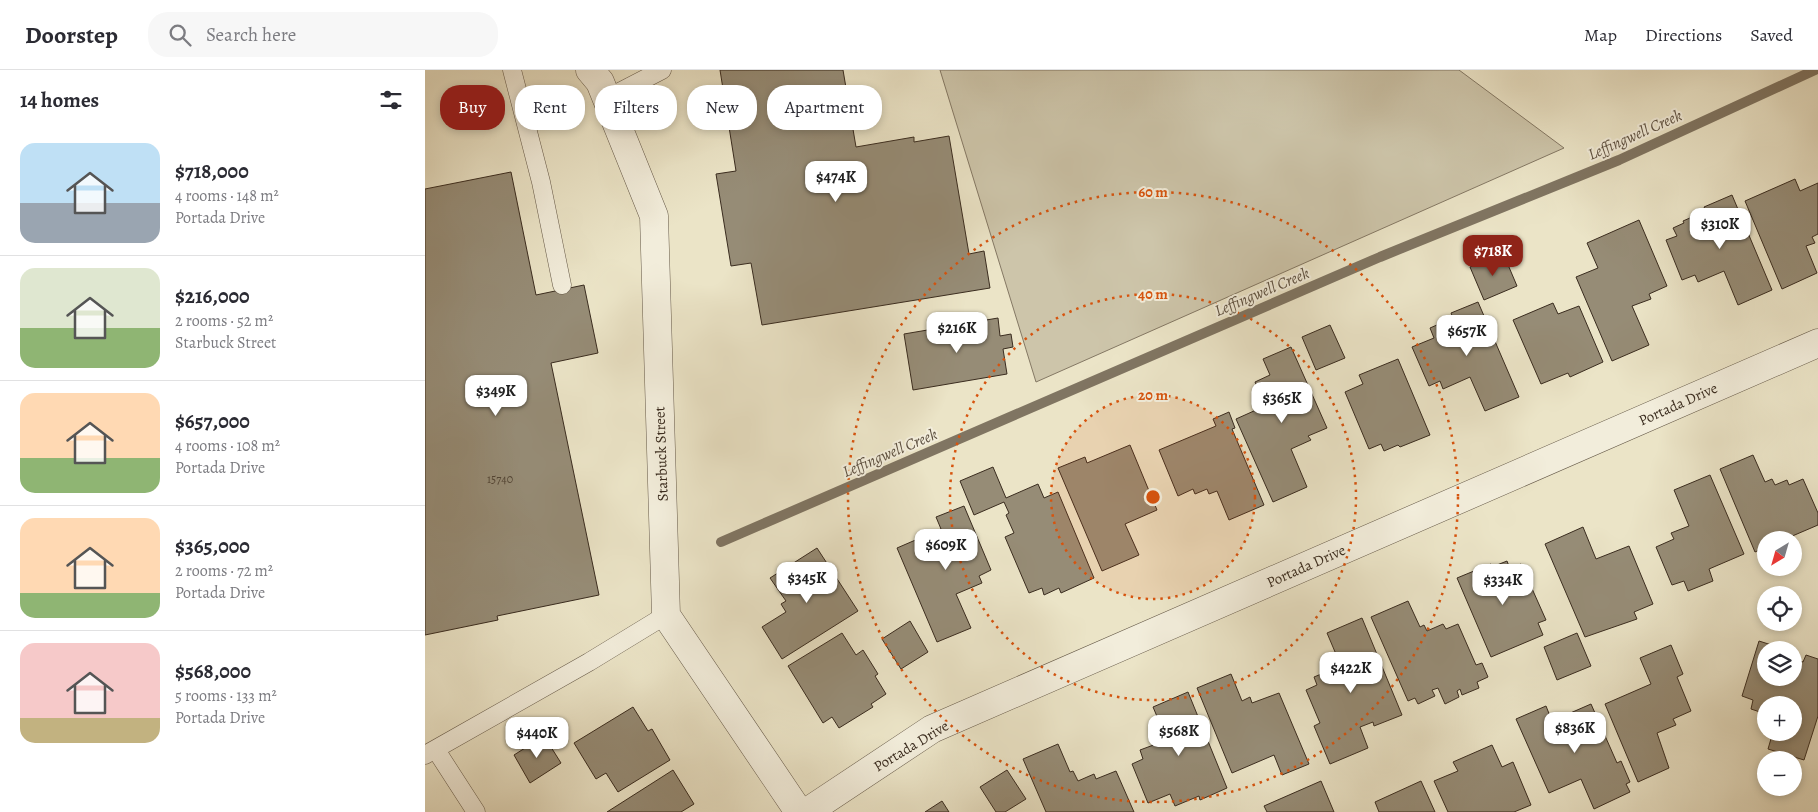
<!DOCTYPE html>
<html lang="en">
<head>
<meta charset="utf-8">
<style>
  :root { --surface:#fff; --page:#f7f7f7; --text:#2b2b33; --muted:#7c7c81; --line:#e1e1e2; --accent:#8f2418 }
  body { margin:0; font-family:Alegreya,serif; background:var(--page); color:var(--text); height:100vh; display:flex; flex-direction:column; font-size:19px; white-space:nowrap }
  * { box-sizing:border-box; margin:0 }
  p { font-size:16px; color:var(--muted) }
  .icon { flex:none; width:28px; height:28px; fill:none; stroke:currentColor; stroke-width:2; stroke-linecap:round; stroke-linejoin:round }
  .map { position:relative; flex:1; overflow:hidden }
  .details { display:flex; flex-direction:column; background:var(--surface); width:425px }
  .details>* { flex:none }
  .top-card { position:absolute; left:15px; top:15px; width:475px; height:45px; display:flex; gap:10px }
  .needle { width:32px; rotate:217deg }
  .tools { position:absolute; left:1332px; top:461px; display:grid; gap:10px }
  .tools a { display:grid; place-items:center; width:45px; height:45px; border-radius:50%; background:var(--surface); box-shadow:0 2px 8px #0003; font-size:25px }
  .price { position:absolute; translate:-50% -42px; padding:0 11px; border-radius:10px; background:#fff; color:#222; font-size:16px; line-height:32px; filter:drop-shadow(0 1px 2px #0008) }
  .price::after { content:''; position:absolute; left:50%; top:30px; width:15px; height:11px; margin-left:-8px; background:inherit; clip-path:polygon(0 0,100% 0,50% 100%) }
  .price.on { background:var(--accent); color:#fff }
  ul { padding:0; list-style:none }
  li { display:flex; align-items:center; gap:15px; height:125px; padding:0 20px }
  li+li { border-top:1px solid var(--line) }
  li span { display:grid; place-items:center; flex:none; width:140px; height:100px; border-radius:15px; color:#555 }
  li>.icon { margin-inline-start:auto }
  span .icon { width:60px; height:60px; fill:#fffc; stroke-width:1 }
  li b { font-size:21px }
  h2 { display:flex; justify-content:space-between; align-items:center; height:60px; padding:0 20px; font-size:21px }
  .tag { padding:0 18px; border-radius:20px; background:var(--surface); box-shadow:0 2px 8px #0003; font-size:18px; line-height:45px }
  .tag.on { background:var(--accent); color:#fff }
  header { display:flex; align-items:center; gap:30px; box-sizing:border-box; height:70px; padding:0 25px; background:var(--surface); border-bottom:1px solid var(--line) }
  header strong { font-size:24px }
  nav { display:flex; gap:28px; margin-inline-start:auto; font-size:18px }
  .search { width:350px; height:45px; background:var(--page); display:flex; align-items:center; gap:12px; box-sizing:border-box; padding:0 18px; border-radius:20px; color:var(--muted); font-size:19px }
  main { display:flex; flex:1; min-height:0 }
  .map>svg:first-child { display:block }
  .green { fill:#cdc5aa; stroke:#847864 }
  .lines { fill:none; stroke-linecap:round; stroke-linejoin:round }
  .stream { stroke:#807562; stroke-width:10 }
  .building { fill:#968c76; stroke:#3a2c1f }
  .lane-casing { stroke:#665a49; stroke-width:19 }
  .street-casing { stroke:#665a49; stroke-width:29 }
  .lane { stroke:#f2eddb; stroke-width:18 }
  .street { stroke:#f2eddb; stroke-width:28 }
  .ring { fill:none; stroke:#d7540e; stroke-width:2.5; stroke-dasharray:2.5 5 }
  .labels { text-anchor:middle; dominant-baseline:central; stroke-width:4; stroke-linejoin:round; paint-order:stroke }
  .number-label { font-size:12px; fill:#514435 }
  .street-label { font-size:15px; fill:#3a2c1f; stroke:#f2eddb }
  .water-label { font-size:16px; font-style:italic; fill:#5d5040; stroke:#f2eddb }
  .centre { fill:#d7540e; stroke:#f2eddb; stroke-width:2.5 }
  .ring-label { font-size:15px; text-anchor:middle; font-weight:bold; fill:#d7540e; stroke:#f2eddb; stroke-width:4; stroke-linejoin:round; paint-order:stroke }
</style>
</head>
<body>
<header>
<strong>Doorstep</strong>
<div class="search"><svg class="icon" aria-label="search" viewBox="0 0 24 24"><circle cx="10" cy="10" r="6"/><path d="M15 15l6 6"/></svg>Search here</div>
<nav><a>Map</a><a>Directions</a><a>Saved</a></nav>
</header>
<main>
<section class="details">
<h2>14 homes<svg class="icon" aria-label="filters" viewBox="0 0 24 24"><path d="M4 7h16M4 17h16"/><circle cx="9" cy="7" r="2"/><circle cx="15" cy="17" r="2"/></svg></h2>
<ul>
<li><span style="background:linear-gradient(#bfe0f5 60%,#9aa5b1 0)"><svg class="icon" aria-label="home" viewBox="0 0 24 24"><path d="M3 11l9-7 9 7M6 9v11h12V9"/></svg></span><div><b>$718,000</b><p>4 rooms · 148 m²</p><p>Portada Drive</p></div></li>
<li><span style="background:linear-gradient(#dfe7d0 60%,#8fb573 0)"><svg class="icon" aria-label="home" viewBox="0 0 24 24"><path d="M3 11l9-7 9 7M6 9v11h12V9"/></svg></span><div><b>$216,000</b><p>2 rooms · 52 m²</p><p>Starbuck Street</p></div></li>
<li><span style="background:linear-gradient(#ffd9b3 65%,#8fb573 0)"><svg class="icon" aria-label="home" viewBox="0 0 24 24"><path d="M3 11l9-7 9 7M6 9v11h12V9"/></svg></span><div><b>$657,000</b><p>4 rooms · 108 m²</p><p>Portada Drive</p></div></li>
<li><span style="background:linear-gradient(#ffd9b3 75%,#8fb573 0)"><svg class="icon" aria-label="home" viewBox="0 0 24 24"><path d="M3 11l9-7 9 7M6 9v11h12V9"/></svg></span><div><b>$365,000</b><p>2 rooms · 72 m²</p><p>Portada Drive</p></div></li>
<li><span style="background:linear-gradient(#f6c9c9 75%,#c2b280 0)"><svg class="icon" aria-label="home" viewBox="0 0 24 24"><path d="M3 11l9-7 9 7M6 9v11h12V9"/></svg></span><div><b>$568,000</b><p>5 rooms · 133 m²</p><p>Portada Drive</p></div></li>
</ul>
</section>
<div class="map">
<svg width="1393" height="742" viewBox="0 0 1393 742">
  <rect width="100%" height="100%" fill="#ebe4c7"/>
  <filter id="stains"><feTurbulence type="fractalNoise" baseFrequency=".004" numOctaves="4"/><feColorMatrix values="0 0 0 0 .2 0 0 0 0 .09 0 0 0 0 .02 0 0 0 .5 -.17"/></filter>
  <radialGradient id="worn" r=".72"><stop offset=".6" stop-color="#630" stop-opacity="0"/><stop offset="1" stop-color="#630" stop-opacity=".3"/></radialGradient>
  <path class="green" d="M515 0H1034L1139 78 611 312Z"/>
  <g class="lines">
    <path class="stream" d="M296 472 955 187 1194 90 1390 0"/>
  </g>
  <g class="building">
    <path d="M295 0H418L431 77 489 67V72L524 66 544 184 559 181 565 218 337 255 326 193 306 196 291 104 311 101Z"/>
    <path d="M86 102 111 225 159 215 173 283 126 293 174 525 72 546 73 550 0 565V119Z"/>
    <path d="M1370 109 1375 121 1393 113V164L1387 167 1390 173 1381 176 1392 203 1357 219 1320 131Z"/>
    <path d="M1307 125 1347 220 1313 235 1299 201 1273 212 1270 205 1257 210 1241 170 1252 166 1248 158 1259 153 1258 151 1281 141 1279 137Z"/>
    <path d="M1214 150 1242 216 1224 224 1226 229 1207 236 1224 275 1187 291 1151 207 1173 198 1162 173Z"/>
    <path d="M1078 183 1092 216 1059 230 1045 197Z"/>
    <path d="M1053 232 1094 327 1060 341 1045 307 1018 319 1015 311 1004 316 987 277 1009 268 1005 258 1028 248 1026 243Z"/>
    <path d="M1128 233 1133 244 1154 236 1178 292 1145 307 1143 303 1116 314 1088 250Z"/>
    <path d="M573 248 575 266 586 264 588 277 578 279 582 304 488 320 479 264Z"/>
    <path d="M905 255 920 288 891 300 877 267Z"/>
    <path d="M866 277 902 358 883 366 886 370 866 379 882 417 848 432 811 349 840 336 830 312 845 305 838 289Z"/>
    <path d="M973 289 1005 365 975 377 973 375 959 381 956 374 944 379 920 322 938 314 934 305Z"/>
    <path d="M804 342 810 358 807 359 839 435 804 450 792 421 784 424 782 419 770 424 768 419 753 426 734 380 791 356 788 349Z"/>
    <path d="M705 375 732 440 700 454 714 485 677 501 633 398 660 387 662 393Z"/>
    <path d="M1328 385 1340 412 1347 409 1350 415 1362 410 1364 415 1378 409 1393 443V455L1358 470H1341V477L1330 482 1295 399Z"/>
    <path d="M568 397 581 428 613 414 619 428 633 422 669 508 636 523 634 518 619 525 617 518 604 523 580 467 589 463 581 445 584 443 579 432 549 445 535 411Z"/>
    <path d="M1285 405 1319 484 1284 499 1288 511 1263 521 1259 511 1247 515 1231 477 1249 469 1246 463 1264 456 1249 420Z"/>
    <path d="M539 436 566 500 554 506 557 513 531 524 546 558 512 572 472 478 516 459 511 447Z"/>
    <path d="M1158 457 1171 489 1204 476 1228 534 1209 542 1212 549 1160 567 1120 474Z"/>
    <path d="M392 478 433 541 357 589 337 557 361 542 356 534 361 531 345 508Z"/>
    <path d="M1082 491 1085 499 1096 494 1121 550 1113 553 1118 565 1066 587 1032 508 1066 494 1067 497Z"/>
    <path d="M983 531 995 557 999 555 1002 561 1018 554 1021 559 1033 554 1051 595 1057 593 1063 607 1052 612 1054 618 1037 625 1035 619 1032 621 1034 627 1020 634 1013 618 1007 620 1010 626 993 634 990 628 983 631 946 547Z"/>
    <path d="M937 548 977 645 949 656 948 652 935 657 943 678 905 694 889 656 895 653 881 620 892 615 889 607 916 596 902 563Z"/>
    <path d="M485 551 503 582 476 599 457 569Z"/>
    <path d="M417 563 431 585 438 580 453 604 450 606 461 624 446 634 448 637 414 658 407 647 398 653 363 596Z"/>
    <path d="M1152 563 1166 596 1132 610 1119 577Z"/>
    <path d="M1334 571 1356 578 1355 580H1341V608H1369V589L1378 592 1381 585 1393 589V646L1379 690 1343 679 1348 662H1369V635H1341V644L1326 639 1328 630 1317 626Z"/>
    <path d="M1246 575 1258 604 1252 607 1266 641 1248 649 1251 655 1232 663 1244 698 1213 712 1180 634 1226 614 1215 588Z"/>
    <path d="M806 604 817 631 825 627 827 633 854 623 884 694 857 705 849 685 807 703 772 618Z"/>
    <path d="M763 622 802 718 775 730 774 726 750 736 745 724 723 733 707 694 718 689 715 680 742 670 728 637Z"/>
    <path d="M1166 634 1192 693 1196 691 1205 712 1201 714 1205 722 1169 739 1156 709 1124 723 1091 649 1121 636 1127 651Z"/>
    <path d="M208 637 223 661 227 659 245 690 193 722 181 703 171 709 149 673Z"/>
    <path d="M119 666 136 693 105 713 89 685Z"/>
    <path d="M633 674 645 702 648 701 653 711 669 704 671 709 691 701 709 742H621L598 689Z"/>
    <path d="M1067 675 1077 697 1088 692 1106 735 1089 742H1023L1009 711 1033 701 1028 692Z"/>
    <path d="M248 700 269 734 256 742H182Z"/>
    <path d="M582 700 601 729 580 742H571L555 717Z"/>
    <path d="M896 711 909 742H842L839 736Z"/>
    <path d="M996 711 1010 742H954L950 732Z"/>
    <path d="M517 731 524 742H500Z"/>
  </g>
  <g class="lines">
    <g class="lane-casing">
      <g id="lane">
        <path d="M87 0 116 112 137 215"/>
        <path d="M181 29 237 0"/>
        <path d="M11 680 51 742"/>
        <path d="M0 685 164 592 241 545"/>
      </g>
    </g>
    <g class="street-casing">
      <g id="street">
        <path d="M165 0 175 12 229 146 241 545 374 742"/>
        <path d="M382 742 507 659 1393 273"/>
      </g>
    </g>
    <use href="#lane" class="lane"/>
    <use href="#street" class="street"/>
  </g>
  <circle cx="728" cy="427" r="102" fill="#d7540e" fill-opacity=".12"/>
  <g class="ring">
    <circle cx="728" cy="427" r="102"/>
    <circle cx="728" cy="427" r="203"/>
    <circle cx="728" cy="427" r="305"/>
  </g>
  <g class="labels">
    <g class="number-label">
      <text x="75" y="409">15740</text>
    </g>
    <g class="street-label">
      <text transform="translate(1253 334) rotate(-24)">Portada Drive</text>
      <text transform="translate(236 384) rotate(-92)">Starbuck Street</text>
      <text transform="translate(881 496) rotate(-24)">Portada Drive</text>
      <text transform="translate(486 676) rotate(-31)">Portada Drive</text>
    </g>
    <g class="water-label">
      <text transform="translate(1210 65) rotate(-24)">Leffingwell Creek</text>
      <text transform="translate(837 222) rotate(-23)">Leffingwell Creek</text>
      <text transform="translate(465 383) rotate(-23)">Leffingwell Creek</text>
    </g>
  </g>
  <circle cx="728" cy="427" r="8" class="centre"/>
  <g class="ring-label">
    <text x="728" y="127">60 m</text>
    <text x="728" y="229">40 m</text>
    <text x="728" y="330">20 m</text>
  </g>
  <rect width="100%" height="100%" filter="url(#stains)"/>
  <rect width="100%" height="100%" fill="url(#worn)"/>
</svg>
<div class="tools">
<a><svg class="needle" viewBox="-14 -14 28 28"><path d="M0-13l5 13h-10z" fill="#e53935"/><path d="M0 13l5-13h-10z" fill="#7c7c81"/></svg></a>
<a><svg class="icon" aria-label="locate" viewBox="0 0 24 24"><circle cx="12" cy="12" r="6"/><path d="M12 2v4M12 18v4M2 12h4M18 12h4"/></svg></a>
<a><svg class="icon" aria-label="layers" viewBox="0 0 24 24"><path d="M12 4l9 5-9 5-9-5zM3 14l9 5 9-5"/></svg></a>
<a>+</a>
<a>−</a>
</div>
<b class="price" style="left:411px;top:133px">$474K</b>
<b class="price" style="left:1295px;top:180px">$310K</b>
<b class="price on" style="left:1068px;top:207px">$718K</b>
<b class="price" style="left:532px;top:284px">$216K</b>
<b class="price" style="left:1042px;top:287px">$657K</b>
<b class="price" style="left:71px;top:347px">$349K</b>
<b class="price" style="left:857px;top:354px">$365K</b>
<b class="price" style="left:521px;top:501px">$609K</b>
<b class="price" style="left:382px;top:534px">$345K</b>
<b class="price" style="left:1078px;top:536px">$334K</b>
<b class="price" style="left:926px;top:624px">$422K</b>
<b class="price" style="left:1150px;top:684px">$836K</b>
<b class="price" style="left:754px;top:687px">$568K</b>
<b class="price" style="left:112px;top:689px">$440K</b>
<div class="top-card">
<a class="tag on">Buy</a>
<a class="tag">Rent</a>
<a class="tag">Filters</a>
<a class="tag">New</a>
<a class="tag">Apartment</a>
</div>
</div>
</main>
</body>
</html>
